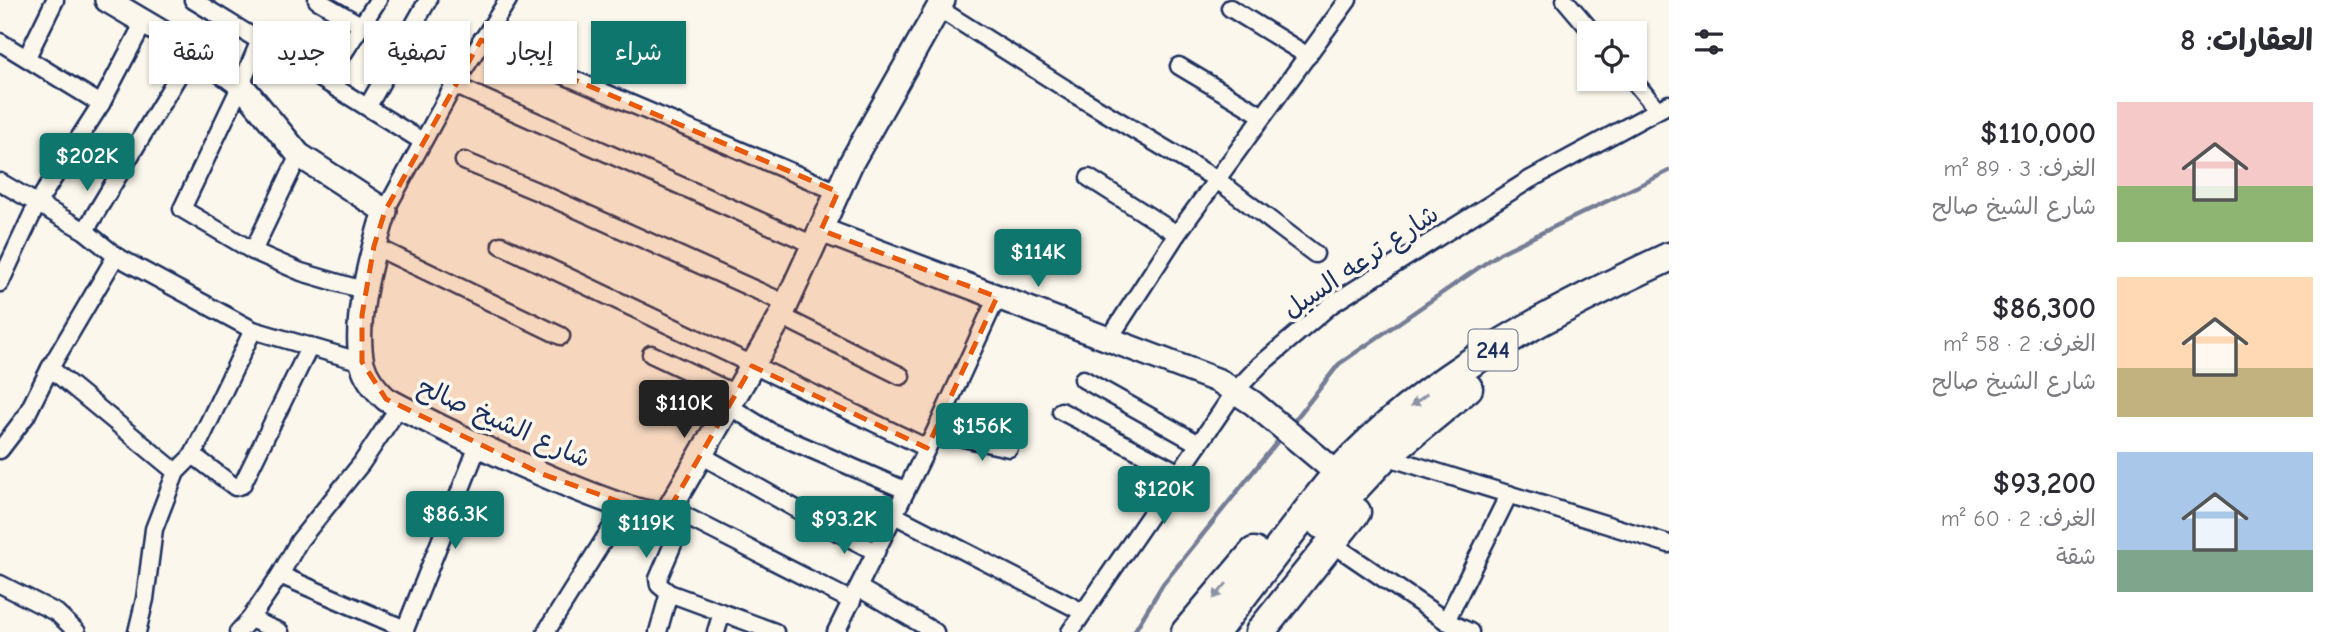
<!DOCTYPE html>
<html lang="ar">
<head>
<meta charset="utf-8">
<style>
  :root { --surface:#fff; --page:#f7f7f7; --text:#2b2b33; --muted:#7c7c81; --accent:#0f766e }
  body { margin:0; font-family:"Comic Neue","Playpen Sans Arabic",sans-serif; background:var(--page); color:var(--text); direction:rtl; height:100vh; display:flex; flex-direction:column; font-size:26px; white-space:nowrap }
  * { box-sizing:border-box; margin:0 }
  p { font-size:23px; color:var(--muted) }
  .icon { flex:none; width:38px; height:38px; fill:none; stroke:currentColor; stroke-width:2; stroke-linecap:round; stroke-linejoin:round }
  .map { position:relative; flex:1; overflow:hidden; direction:ltr }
  .panel { display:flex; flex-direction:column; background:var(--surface); width:665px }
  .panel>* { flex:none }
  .banner { position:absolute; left:21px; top:21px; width:665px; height:63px; direction:rtl; display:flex; gap:14px }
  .buttons { position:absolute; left:1577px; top:21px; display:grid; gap:14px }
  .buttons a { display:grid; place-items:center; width:70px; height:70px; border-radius:0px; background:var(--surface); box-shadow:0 2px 5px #0004; font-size:35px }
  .price { position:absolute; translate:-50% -60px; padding:0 16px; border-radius:7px; background:var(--accent); color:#fff; font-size:23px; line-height:46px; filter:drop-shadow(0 2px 4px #0008) }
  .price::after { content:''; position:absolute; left:50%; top:42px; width:21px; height:16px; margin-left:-10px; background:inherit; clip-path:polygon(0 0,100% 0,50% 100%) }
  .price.active { background:#222; color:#fff }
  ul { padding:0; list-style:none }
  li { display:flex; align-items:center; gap:21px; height:175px; padding:0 21px }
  li span { display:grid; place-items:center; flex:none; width:196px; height:140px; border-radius:0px; color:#555 }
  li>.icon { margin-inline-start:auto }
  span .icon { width:84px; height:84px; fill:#fffc; stroke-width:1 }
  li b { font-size:30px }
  h2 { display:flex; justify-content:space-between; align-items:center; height:84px; padding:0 21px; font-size:30px }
  .tag { padding:0 24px; border-radius:0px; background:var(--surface); box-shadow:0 2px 5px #0004; font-size:24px; line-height:63px }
  .tag.active { background:var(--accent); color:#fff }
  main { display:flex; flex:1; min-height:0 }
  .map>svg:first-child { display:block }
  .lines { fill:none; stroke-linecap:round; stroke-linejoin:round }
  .stream { stroke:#747e96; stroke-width:4.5 }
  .street-casing { stroke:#1b2f5e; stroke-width:21 }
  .secondary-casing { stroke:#1b2f5e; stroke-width:28 }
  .highway-casing { stroke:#1b2f5e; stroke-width:33 }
  .street { stroke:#fbf7ec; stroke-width:16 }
  .secondary { stroke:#fbf7ec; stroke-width:23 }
  .highway { stroke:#fbf7ec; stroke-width:28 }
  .oneway { fill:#8b93a5 }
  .marked { fill:#e8590c; fill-opacity:0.2; stroke:#e8590c; stroke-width:5; stroke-dasharray:14 9; stroke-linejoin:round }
  .labels { text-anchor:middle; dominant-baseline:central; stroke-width:7; stroke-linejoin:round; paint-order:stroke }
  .shield { fill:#fbf7ec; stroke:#5e6b89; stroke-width:2 }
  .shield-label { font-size:24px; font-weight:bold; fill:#1b2f5e }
  .street-label { font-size:26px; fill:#1b2f5e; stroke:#fbf7ec }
</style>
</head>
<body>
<main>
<section class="panel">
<h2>العقارات: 8<svg class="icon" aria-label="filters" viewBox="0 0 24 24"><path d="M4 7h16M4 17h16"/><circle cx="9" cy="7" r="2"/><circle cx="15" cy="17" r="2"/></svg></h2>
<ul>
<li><span style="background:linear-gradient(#f6c9c9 60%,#8fb573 0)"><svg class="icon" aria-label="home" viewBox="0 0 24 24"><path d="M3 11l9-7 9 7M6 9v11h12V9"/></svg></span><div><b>$110,000</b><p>الغرف: 3 · 89 m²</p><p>شارع الشيخ صالح</p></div></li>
<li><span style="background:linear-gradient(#ffd9b3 65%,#c2b280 0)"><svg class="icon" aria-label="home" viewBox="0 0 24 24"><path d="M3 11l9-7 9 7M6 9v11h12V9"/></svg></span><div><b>$86,300</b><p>الغرف: 2 · 58 m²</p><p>شارع الشيخ صالح</p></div></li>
<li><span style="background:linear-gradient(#a9c7e8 70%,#7fa58c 0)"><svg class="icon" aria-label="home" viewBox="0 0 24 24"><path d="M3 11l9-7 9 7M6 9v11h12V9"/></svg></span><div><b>$93,200</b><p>الغرف: 2 · 60 m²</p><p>شقة</p></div></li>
</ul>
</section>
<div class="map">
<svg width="1669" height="632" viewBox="0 0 1669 632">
  <rect width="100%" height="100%" fill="#fbf7ec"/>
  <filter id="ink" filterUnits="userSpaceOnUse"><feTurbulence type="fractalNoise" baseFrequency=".0143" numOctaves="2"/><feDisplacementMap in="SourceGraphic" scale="14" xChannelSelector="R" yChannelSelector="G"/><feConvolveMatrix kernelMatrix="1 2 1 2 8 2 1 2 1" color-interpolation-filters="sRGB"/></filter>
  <g filter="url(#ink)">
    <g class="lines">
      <g class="stream">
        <path d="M1291 425 1339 364 1500 253 1669 171"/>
        <path d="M1134 632 1163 584 1281 437"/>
      </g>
      <g class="street-casing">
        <g id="street">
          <path d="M193 0 422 141"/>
          <path d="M317 0 362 26"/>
          <path d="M1565 0 1593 33"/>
          <path d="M938 8 1074 94 1216 179 1315 254"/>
          <path d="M1230 8 1308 56"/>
          <path d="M260 40 241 85 182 209 253 251 301 272 366 291"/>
          <path d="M481 40 838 192"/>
          <path d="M0 42 101 104"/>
          <path d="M27 57 55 0"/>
          <path d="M1179 66 1263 116"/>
          <path d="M1632 79 1657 109"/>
          <path d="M326 80 378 0"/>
          <path d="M454 85 814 245"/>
          <path d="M368 106 428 0"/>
          <path d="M464 161 536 191 787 304"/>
          <path d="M1089 178 1177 234"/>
          <path d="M0 182 85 231 116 256 253 330 362 362"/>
          <path d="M385 211 454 85 508 0"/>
          <path d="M85 231 193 51"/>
          <path d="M501 245 927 448"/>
          <path d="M374 246 561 336"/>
          <path d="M253 251 299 155"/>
          <path d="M0 283 38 202 101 104 144 22"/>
          <path d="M781 316 901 376"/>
          <path d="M1109 339 1177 234 1348 0"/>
          <path d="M651 354 736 394"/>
          <path d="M50 368 176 472"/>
          <path d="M1083 379 1199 444"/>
          <path d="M729 406 771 432 905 490"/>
          <path d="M1061 411 1178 472"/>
          <path d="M937 428 963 438 1009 448"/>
          <path d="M0 450 26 416 50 368 116 256"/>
          <path d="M193 455 235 487 242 485 310 346"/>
          <path d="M701 455 828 527 876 552"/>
          <path d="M1385 456 1669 544"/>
          <path d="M672 504 685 516 852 601"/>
          <path d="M894 515 1083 612"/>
          <path d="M685 516 658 579 659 585 669 593 775 632"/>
          <path d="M1330 542 1446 621 1470 632"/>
          <path d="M280 575 405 629"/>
          <path d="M0 584 57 613 77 632"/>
          <path d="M859 588 935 632"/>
          <path d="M250 619 280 632"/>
          <path d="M1446 621 1509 494"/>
          <path d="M137 632 145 599 154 529 176 472 193 455 253 330"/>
          <path d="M238 632 250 619 280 575 299 541 361 464 399 407"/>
          <path d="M404 632 478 446"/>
          <path d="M546 632 625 506"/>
          <path d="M658 632 669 593"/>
          <path d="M716 632 722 613"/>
          <path d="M836 632 937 428 997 297"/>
          <path d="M1070 632 1236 390 1260 365 1332 304 1529 180 1669 104"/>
        </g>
      </g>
      <g class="secondary-casing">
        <g id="secondary">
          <path d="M107 0 193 51 229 76 241 85 299 155 385 211C372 252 353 321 362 363 366 378 375 389 386 399 421 419 641 527 667 513L781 316 851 163 943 0"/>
          <path d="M821 230 1219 381 1253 403 1338 474"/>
        </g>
      </g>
      <g class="highway-casing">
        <g id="highway">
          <path d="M1321 524 1385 456 1468 388"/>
          <path d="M1186 632 1254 552"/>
          <path d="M1215 632C1241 598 1266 565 1292 531 1307 512 1322 491 1338 473 1428 375 1550 312 1669 257"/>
          <path d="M1260 632 1356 512"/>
        </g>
      </g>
      <use href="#street" class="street"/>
      <use href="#secondary" class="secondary"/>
      <use href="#highway" class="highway"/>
    </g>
    <defs><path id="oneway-solid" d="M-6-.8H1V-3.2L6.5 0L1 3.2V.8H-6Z" transform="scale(1.75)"/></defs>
    <g class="oneway">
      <use href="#oneway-solid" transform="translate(1419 400) rotate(143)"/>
      <use href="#oneway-solid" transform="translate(1220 591) rotate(131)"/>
    </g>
  </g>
  <path class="marked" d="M481 40 838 192 821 230 997 297 927 448 752 366 667 513 659 516 542 474 386 399 362 362V315L374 246 385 211Z"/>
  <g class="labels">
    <rect class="shield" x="1468.5" y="329.5" width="49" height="41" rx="5"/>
    <g class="shield-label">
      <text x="1493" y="350">244</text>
    </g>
    <g class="street-label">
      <text transform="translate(1361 262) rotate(-34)">شارع ترعه السيل</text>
      <text transform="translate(504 423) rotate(24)">شارع الشيخ صالح</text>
    </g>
  </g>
</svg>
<div class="buttons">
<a><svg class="icon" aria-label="locate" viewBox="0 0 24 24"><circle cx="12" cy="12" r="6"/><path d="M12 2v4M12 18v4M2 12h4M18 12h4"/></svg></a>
</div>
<b class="price" style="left:87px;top:193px">$202K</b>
<b class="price" style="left:1038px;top:289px">$114K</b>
<b class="price active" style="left:684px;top:440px">$110K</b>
<b class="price" style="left:982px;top:463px">$156K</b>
<b class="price" style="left:1164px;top:526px">$120K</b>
<b class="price" style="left:455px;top:551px">$86.3K</b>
<b class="price" style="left:844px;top:556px">$93.2K</b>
<b class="price" style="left:646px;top:560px">$119K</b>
<div class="banner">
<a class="tag active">شراء</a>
<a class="tag">إيجار</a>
<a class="tag">تصفية</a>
<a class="tag">جديد</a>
<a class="tag">شقة</a>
</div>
</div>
</main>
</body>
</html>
